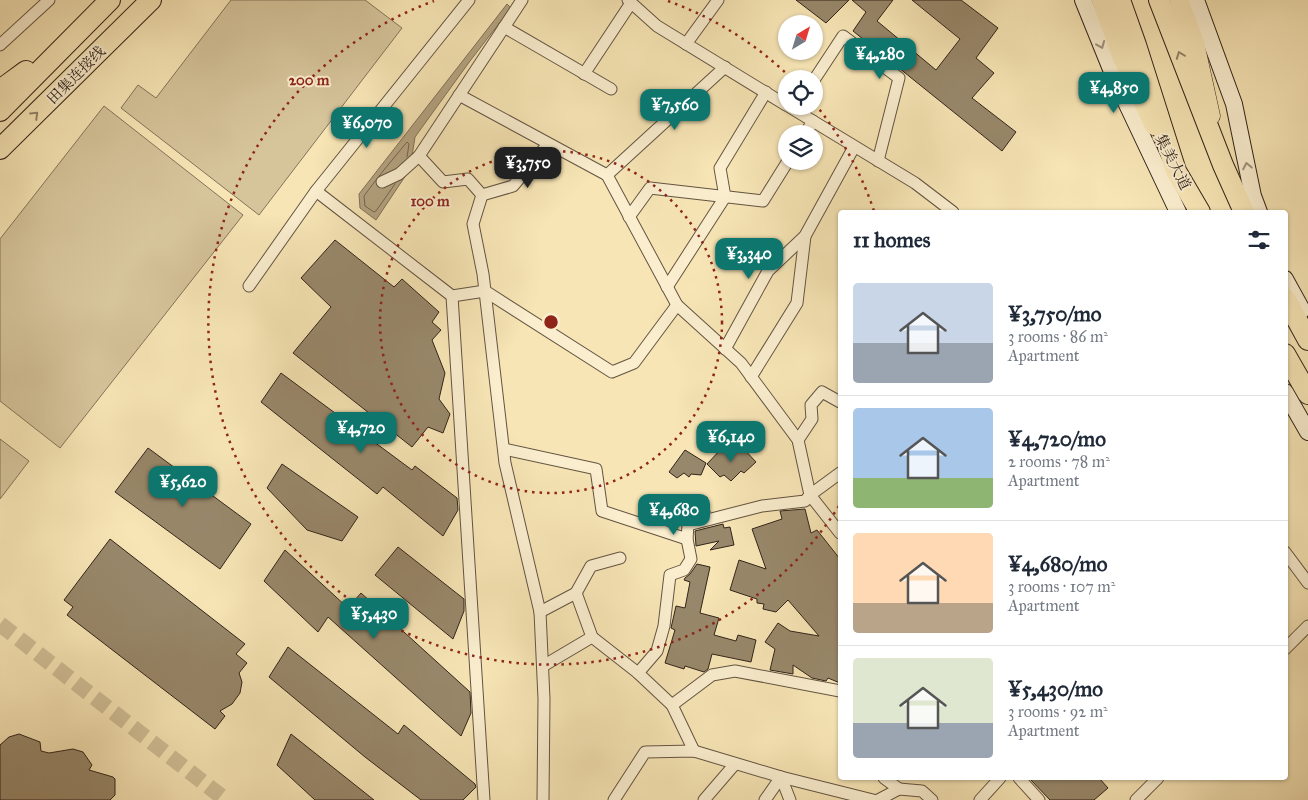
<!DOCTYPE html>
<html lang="en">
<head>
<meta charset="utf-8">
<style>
  :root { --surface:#fff; --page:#f6f6f7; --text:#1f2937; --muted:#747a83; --line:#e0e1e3; --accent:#0f766e }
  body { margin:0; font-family:"IM FELL Great Primer","Noto Serif SC",serif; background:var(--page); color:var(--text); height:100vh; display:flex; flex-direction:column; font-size:19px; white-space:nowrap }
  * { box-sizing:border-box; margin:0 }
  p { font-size:16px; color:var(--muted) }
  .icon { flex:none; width:28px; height:28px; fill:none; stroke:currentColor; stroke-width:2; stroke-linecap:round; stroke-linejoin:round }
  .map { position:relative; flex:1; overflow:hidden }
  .panel { position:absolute; left:838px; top:210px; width:450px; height:570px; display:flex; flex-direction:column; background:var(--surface); border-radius:5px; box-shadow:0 1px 4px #0004 }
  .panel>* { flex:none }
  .needle { width:32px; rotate:38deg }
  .tools { position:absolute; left:778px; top:15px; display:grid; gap:10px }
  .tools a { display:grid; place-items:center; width:45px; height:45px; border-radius:50%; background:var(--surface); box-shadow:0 1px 4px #0004; font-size:25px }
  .price { position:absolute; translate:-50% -42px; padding:0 11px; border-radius:10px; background:var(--accent); color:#fff; font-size:16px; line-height:32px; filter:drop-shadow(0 1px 2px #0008) }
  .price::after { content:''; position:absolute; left:50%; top:30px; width:15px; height:11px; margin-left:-8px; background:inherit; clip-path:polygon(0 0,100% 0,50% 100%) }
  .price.selected { background:#222; color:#fff }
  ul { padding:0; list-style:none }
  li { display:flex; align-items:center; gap:15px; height:125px; padding:0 15px }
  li+li { border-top:1px solid var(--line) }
  li span { display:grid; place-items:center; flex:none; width:140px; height:100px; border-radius:5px; color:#555 }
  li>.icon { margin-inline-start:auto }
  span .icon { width:60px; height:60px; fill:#fffc; stroke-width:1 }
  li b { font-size:21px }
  h2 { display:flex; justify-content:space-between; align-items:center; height:60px; padding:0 15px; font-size:21px }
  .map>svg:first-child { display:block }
  .green { fill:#d6c49b; stroke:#84745a }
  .water { fill:#b4a380; stroke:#807057 }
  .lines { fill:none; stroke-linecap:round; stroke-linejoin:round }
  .shore { stroke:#73644d; stroke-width:1 }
  .building { fill:#98886b; stroke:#32241a }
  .secondary-tunnel { stroke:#d0be96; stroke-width:16; stroke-dasharray:16 8; stroke-linecap:butt }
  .street-casing { stroke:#635441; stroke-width:13 }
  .secondary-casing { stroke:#32241a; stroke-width:18 }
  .primary-casing { stroke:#32241a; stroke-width:19 }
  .highway-casing { stroke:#32241a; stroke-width:22 }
  .street { stroke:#faeecf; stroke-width:11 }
  .secondary { stroke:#faeecf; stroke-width:16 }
  .primary { stroke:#f7e5b5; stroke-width:18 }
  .highway { stroke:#f7e5b5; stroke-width:20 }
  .oneway { stroke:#a0937e }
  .oneway2 { stroke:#948468 }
  .ring { fill:none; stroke:#8f2418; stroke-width:2.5; stroke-dasharray:2.5 5 }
  .labels { text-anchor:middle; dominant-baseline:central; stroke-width:4; stroke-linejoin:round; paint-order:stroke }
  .street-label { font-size:15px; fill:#32241a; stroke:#faeecf }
  .centre { fill:#8f2418; stroke:#faeecf; stroke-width:2.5 }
  .ring-label { font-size:15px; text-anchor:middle; font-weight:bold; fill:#8f2418; stroke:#faeecf; stroke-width:4; stroke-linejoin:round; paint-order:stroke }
</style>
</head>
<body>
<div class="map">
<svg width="1308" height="800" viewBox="0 0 1308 800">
  <rect width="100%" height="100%" fill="#f7e5b5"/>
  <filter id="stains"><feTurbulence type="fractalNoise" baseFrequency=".004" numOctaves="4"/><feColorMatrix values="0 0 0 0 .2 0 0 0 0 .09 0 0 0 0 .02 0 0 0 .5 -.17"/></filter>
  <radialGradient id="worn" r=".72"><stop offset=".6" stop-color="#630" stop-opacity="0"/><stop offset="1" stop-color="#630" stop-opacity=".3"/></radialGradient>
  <g class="green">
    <path d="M231 0H365L402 28 259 215 121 108 138 85 156 98Z"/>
    <path d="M104 106 243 215 60 448 0 401V239Z"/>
    <path d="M0 439 29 461 0 499Z"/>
  </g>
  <path class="water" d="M507 4 511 8 470 61 415 137 410 169 376 220 360 208 359 194Z"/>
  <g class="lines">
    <g class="shore">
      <path d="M379 176 407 142 409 144 407 157"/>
      <path d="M376 180 364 196 365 206 374 212 376 211 395 184"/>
    </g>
  </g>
  <g class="building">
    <path d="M796 0H849L826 23Z"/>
    <path d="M852 0H893L877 21 936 70 960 39 912 0H961L998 28 976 58 994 73 972 98 1016 132 1002 151 853 31 866 12Z"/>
    <path d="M335 240 394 287 402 279 439 312 432 322 441 330 432 340 445 373 439 399 450 414 443 433 428 427 412 447 293 353 331 307 301 278Z"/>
    <path d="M281 373 412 470 415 466 457 498 458 510 443 536 383 487 377 494 261 402Z"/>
    <path d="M741 446 756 462 744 473 741 471 731 481 724 475 720 477 707 464 722 448 730 456Z"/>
    <path d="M148 448 251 524 220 569 115 492Z"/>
    <path d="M685 450 706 463 701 475 691 474 689 477 684 473 677 478 669 472Z"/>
    <path d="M282 464 358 517 342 541 307 530 267 488Z"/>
    <path d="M707 497 710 512 685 519 681 502Z"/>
    <path d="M805 509 811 533 817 530 840 559V683L828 678 826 681 812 678 793 665V674L770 670 775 649 765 642 778 623 790 631 819 636 788 600 776 612 763 609 764 604 757 603V599L730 590 739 560 766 569 752 529 782 519 780 511Z"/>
    <path d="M723 524 724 528 730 527 734 545 710 550 719 541 696 546 695 531Z"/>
    <path d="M110 539 245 644 236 654 247 663 239 673 242 682 240 693 232 704 220 711 225 716 215 729 67 615 73 607 64 600Z"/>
    <path d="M398 547 464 599V611L453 639 375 575Z"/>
    <path d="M285 550 348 608 361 593 470 692 471 713 461 736 328 617 318 632 264 581Z"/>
    <path d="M697 564 710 567 700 613 719 618 714 635 736 641 738 635 756 640 751 662 712 654 708 669 704 672 685 666 684 669 665 663 675 630 671 628 676 606 685 608 690 582 684 580 685 578 690 574Z"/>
    <path d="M288 647 398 734 404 725 475 784 476 787 463 800H421L365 757 269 677Z"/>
    <path d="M19 734 40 742 41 751 49 753 73 749 83 752 92 765 89 770 113 777 115 779V795L110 800H0V745L9 737Z"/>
    <path d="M291 734 374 800H315L277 765Z"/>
    <path d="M1029 778H1099L1108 788 1094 800H1050Z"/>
  </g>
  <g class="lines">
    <path class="secondary-tunnel" d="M0 624 226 800"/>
    <g class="street-casing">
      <g id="street">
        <path d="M522 0 419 156 443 182 468 179 482 195 473 224 483 274 505 463 540 612 544 699 543 800"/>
        <path d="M628 0 657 26 786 105"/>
        <path d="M504 27 611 89"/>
        <path d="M686 44 718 0"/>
        <path d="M0 45 49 0"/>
        <path d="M584 74 631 3"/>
        <path d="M814 80 843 36 899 78 878 161"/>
        <path d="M459 95 607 175 677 305 741 363 798 440 810 495 840 533"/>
        <path d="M788 106 915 183 953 212"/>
        <path d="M805 134 813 121"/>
        <path d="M607 175 725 67"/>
        <path d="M382 182 399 174 419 156"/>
        <path d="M316 191 452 296 484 800"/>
        <path d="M482 195 513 186 548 144"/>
        <path d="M629 217 650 188 763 201 788 161"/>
        <path d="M249 286 316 191 469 0"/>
        <path d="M667 287 725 197 720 168 766 92"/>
        <path d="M452 296 485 291 612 372 634 363 677 305"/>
        <path d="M725 349 768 271 805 236 854 147"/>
        <path d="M751 377 797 303 805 236"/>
        <path d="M798 440 812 419 811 405 822 392 840 402"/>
        <path d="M504 449 596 469 602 511 687 539"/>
        <path d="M1285 552 1308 583"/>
        <path d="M576 593 592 637 638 673 672 705 694 751"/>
        <path d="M540 612 576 593 591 566 620 558"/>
        <path d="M1285 649 1308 626"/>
        <path d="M543 666 592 637"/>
        <path d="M638 673 657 651 664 626 670 575 684 570 691 559 687 539 688 525 762 506 805 501 810 495 840 473"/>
        <path d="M672 705 712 675 735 671 840 691"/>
        <path d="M781 777 790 800"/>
        <path d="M884 778 899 789"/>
        <path d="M1019 778 1039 800"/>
        <path d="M614 800 645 752 694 751 781 777 873 800"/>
        <path d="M704 800 735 764"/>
        <path d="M765 800 781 777"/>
        <path d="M878 800 899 789 922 791 932 800"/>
        <path d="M980 800 1000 778"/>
        <path d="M1136 800 1158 778"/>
      </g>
    </g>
    <g class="secondary-casing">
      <g id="secondary">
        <path d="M1083 0 1115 79 1178 212"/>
        <path d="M1196 0 1234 104 1253 196 1259 212"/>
        <path d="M1285 279 1302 310"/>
        <path d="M1285 392 1308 432"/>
      </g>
    </g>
    <g class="primary-casing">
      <g id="primary">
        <path d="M1101 0 1122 58 1154 126"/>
        <path d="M1179 0 1195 43 1211 116"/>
      </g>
    </g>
    <g class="highway-casing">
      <g id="highway">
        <path d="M1120 0 1136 45 1176 171 1200 212"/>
        <path d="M1159 0 1223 165 1244 212"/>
        <path d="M0 90 26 71"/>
        <path d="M0 111 110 0"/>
        <path d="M0 149 151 0"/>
        <path d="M1285 298 1308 340"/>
        <path d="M1285 354 1308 394"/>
      </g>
    </g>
    <use href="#street" class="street"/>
    <use href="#secondary" class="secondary"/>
    <use href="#primary" class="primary"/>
    <use href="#highway" class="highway"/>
  </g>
  <defs><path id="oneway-chevron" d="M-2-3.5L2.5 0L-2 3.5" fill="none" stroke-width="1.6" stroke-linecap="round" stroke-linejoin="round" transform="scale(1.25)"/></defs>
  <g class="oneway">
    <use href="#oneway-chevron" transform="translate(1101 45) rotate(68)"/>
    <use href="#oneway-chevron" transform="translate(1247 166) rotate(-101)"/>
  </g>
  <g class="oneway2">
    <use href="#oneway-chevron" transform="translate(1180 55) rotate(-111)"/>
    <use href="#oneway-chevron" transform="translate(35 115) rotate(-44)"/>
  </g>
  <g class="ring">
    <circle cx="551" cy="322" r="171"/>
    <path d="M839 506A342 342 0 1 1 434 1M668 1A342 342 0 0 1 791 78M815 104A342 342 0 0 1 874 211"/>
  </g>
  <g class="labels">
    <g class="street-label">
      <text transform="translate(76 75) rotate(-45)">田集连接线</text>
      <text transform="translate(1173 162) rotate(63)">集美大道</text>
    </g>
  </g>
  <circle cx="551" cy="322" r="8" class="centre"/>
  <g class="ring-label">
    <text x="309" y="85">200 m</text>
    <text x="430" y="206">100 m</text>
  </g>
  <rect width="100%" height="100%" filter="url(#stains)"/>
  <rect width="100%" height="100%" fill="url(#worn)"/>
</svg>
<div class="tools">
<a><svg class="needle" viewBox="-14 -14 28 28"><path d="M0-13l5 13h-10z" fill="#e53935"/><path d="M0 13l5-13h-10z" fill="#747a83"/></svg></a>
<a><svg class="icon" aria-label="locate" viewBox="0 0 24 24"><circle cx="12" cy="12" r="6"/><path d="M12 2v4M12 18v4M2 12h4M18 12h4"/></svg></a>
<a><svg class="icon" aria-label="layers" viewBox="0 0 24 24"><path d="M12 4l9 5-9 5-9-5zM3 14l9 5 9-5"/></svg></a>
</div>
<b class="price" style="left:880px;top:80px">¥4,280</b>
<b class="price" style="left:1114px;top:114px">¥4,850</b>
<b class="price" style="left:675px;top:131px">¥7,560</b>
<b class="price" style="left:367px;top:149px">¥6,070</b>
<b class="price selected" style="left:528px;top:189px">¥3,750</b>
<b class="price" style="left:749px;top:280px">¥3,340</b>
<b class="price" style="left:361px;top:454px">¥4,720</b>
<b class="price" style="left:731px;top:463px">¥6,140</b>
<b class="price" style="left:183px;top:508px">¥5,620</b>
<b class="price" style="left:674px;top:536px">¥4,680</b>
<b class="price" style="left:374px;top:640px">¥5,430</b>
<section class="panel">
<h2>11 homes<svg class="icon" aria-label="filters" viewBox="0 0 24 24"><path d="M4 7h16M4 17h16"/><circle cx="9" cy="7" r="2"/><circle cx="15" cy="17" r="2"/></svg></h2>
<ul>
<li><span style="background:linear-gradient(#c9d6e8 60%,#9aa5b1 0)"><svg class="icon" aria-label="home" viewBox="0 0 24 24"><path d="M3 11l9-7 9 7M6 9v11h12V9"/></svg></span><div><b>¥3,750/mo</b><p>3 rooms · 86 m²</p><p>Apartment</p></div></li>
<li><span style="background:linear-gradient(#a9c7e8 70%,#8fb573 0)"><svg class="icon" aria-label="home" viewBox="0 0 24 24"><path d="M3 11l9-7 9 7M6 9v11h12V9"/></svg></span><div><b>¥4,720/mo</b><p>2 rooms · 78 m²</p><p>Apartment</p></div></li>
<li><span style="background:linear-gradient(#ffd9b3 70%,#b9a48a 0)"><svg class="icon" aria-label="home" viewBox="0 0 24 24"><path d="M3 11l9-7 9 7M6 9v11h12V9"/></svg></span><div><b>¥4,680/mo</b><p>3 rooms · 107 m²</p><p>Apartment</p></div></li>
<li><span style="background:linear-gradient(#dfe7d0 65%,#9aa5b1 0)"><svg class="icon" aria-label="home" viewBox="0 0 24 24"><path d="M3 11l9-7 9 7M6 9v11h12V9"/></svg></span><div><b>¥5,430/mo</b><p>3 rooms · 92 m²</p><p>Apartment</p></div></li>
</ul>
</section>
</div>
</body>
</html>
